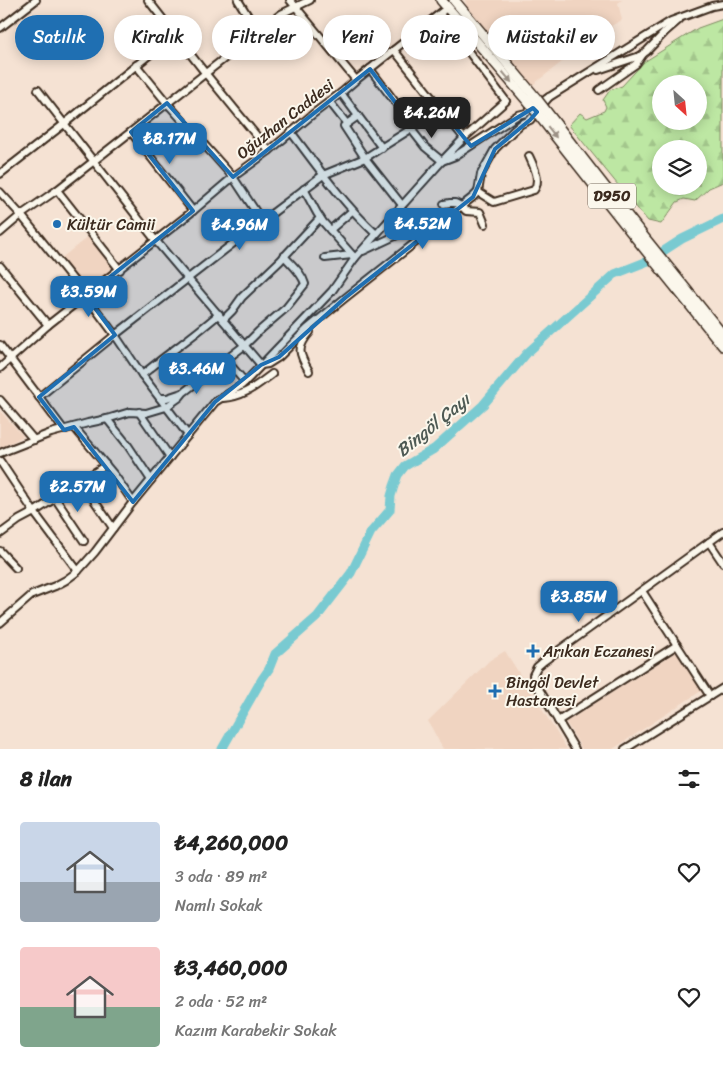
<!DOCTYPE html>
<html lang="tr">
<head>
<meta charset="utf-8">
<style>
  :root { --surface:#fff; --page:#f6f6f6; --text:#222; --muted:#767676; --accent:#1f6fb2 }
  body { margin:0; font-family:Sriracha,sans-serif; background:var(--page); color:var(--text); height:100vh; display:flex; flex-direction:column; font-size:19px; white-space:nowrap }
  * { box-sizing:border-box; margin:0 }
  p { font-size:16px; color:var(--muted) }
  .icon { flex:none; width:28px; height:28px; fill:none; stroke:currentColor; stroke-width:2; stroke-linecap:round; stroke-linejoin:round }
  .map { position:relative; height:749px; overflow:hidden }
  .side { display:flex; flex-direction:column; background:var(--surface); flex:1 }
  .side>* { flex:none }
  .banner { position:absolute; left:15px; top:15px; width:694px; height:45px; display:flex; gap:10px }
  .needle { width:32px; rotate:153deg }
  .tools { position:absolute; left:652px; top:75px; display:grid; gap:10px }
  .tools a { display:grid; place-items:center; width:55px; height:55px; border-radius:50%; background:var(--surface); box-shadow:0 2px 12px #0003; font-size:25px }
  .price { position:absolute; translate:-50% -42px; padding:0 11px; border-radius:10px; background:var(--accent); color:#fff; font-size:16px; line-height:32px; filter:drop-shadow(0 1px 2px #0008) }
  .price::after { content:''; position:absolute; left:50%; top:30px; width:15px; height:11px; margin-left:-8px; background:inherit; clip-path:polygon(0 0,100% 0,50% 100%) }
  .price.active { background:#222; color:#fff }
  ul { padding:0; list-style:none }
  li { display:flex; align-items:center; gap:15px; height:125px; padding:0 20px }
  li span { display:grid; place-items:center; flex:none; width:140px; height:100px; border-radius:5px; color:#555 }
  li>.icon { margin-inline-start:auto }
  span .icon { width:60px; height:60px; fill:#fffc; stroke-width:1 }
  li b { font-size:21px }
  h2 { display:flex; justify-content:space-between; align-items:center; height:60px; padding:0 20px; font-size:21px }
  .chip { padding:0 18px; border-radius:22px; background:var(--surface); box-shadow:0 2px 12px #0003; font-size:18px; line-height:45px }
  .chip.active { background:var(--accent); color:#fff }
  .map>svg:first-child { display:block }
  .built { fill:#f0d4c1 }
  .forest { fill:url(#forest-firs); stroke:#7c8860; fill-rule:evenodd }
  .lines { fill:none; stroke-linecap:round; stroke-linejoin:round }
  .river { stroke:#79cad1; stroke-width:9 }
  .minor-casing { stroke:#3b2a1e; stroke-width:10 }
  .major-casing { stroke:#3b2a1e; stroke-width:12 }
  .minor { stroke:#fbf7ec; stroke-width:6 }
  .major { stroke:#fbf7ec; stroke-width:9 }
  .major-bridge-casing { stroke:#3b2a1e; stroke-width:12; stroke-linecap:butt }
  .major-bridge { stroke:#fbf7ec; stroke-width:9 }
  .oneway { fill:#9b9085 }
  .marked { fill:#1f6fb2; fill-opacity:0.2; stroke:#1f6fb2; stroke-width:4; stroke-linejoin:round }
  .poi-dot { fill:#1f6fb2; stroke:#fbf7ec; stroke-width:2 }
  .labels { text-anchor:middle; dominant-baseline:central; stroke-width:4; stroke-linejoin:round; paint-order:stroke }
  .shield { fill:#fbf7ec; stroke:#75685c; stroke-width:1 }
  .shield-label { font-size:15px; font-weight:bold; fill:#3b2a1e }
  .street-label { font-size:16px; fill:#3b2a1e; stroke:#fbf7ec }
  .poi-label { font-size:16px; fill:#3b2a1e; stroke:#fbf7ec; text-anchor:start }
  .water-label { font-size:18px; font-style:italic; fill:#4e5a54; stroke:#fbf7ec }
</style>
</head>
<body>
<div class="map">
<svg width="723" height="749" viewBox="0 0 723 749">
  <defs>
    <pattern id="forest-firs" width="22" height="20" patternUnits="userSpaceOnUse" patternTransform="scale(1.25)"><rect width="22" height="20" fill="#bde7a3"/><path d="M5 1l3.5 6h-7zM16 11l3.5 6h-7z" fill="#a3c68c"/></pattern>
  </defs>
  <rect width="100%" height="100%" fill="#f5e2d3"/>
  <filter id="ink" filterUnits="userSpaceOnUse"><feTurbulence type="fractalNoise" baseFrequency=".02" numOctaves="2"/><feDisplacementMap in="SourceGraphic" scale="10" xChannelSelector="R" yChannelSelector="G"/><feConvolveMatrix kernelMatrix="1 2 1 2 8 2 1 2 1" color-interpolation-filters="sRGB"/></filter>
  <g filter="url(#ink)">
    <g class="built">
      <path d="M465 0H622L618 3 622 20 600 32 530 87 467 8Z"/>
      <path d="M90 235 115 267 83 291 59 260Z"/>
      <path d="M0 411 23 436 0 449Z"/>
      <path d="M505 651 567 749H443L428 721 490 660Z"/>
      <path d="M676 652 701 691 613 749H582L566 722Z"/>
    </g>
    <path class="forest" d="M723 19V182L709 188 695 201 684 199 677 202 661 224 648 221 627 196 569 125 580 113 587 118 604 111 606 107 603 100 610 90 622 86 644 62 698 28ZM661 84H699V121H661ZM661 149H699V186H661Z"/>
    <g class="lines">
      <path class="river" d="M222 749 262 679 269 669 275 654 317 617 351 573 371 532 390 510 391 496 394 486 398 475 405 466 434 449 483 405 527 353 615 274 648 261 682 239 723 219"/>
      <g class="minor-casing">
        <g id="minor">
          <path d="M148 0 206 74 269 151"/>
          <path d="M238 0 258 32"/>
          <path d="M290 0 356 80"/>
          <path d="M0 28 36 0"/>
          <path d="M394 50 464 138"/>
          <path d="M136 65 167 103 233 177 262 221"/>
          <path d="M370 69 414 127"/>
          <path d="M598 70 640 56 647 51 665 32 679 20"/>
          <path d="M38 90 156 241 261 365 268 364 279 357 307 329 345 298 473 197 478 192 481 174 495 149 513 131 521 124 530 120 549 97"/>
          <path d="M599 90 636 64 643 54"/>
          <path d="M341 93 382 148"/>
          <path d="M546 99 671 21 712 6 723 4"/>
          <path d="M329 101 347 124"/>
          <path d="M358 116 344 126 365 158 402 205"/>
          <path d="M411 129 425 147 442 161 455 156 518 115 526 113 536 106"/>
          <path d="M131 132 193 211"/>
          <path d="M291 132C319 169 343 203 376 234"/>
          <path d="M0 174 59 128 175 34"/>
          <path d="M304 189 317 213 323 222 355 258"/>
          <path d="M57 190 120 270"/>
          <path d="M0 192 21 215 86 296 115 335 142 375 188 435"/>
          <path d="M478 192 494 202 534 190C541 180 534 167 529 156"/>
          <path d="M444 204 450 203H455L461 206 466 211 480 212 485 224"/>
          <path d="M330 230 352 211"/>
          <path d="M0 233 21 215 57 190 281 14 310 0"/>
          <path d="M363 251 410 229"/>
          <path d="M325 258 352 255"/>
          <path d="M0 266 48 325"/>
          <path d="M223 320 232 311 242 297 280 261 320 218"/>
          <path d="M0 345 64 430"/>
          <path d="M226 360 245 382"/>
          <path d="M0 368 48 325 193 211 233 177 269 151 313 114 341 93 356 80 448 7"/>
          <path d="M309 371C299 354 296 348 310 332"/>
          <path d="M142 375C167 354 194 336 219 314"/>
          <path d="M39 397 115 335 262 221 323 175 365 158 414 127 438 106"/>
          <path d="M160 398H167L182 393"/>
          <path d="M223 398C243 397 256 386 272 374"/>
          <path d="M0 400 34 440"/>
          <path d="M139 412 170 457"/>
          <path d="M107 419 127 444 151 480"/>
          <path d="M74 427 115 476 133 502"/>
          <path d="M0 453 51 433 88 423 107 419 130 412 146 413 166 407 180 397 184 392 245 345 259 331 286 308 305 284C302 273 292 265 284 256"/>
          <path d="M0 461 34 512 78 571"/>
          <path d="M81 481 113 528"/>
          <path d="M55 498 84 541"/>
          <path d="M0 534 19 520 34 512 106 465"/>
          <path d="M709 542 723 563"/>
          <path d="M0 551 16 568"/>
          <path d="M642 591 710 696"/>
          <path d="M0 623 32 595 55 586 66 580 78 571 95 552 133 502 215 402 242 385 249 378 332 291 355 258 442 161 464 138 506 101 440 14"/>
          <path d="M558 721 677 645"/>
          <path d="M575 749 536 684 533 675 537 667 544 661 723 532"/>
          <path d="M625 749 723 688"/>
        </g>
      </g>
      <g class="major-casing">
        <g id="major">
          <path d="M441 0 530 104"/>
          <path d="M454 0 536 98"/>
          <path d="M580 155 644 237 723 335"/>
          <path d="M574 160 639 242 723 346"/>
        </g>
      </g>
      <use href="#minor" class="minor"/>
      <use href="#major" class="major"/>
      <g class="major-bridge-casing">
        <g id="major-bridge">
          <path d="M536 98 580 155"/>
          <path d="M530 104 574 160"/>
        </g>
      </g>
      <use href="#major-bridge" class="major-bridge"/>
    </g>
    <defs><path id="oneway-solid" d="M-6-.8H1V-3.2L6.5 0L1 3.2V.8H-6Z" transform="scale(1.25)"/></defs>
    <g class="oneway">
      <use href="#oneway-solid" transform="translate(507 77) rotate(50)"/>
      <use href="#oneway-solid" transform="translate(552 132) rotate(52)"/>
    </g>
  </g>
  <path class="marked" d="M370 69 414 127 438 106 471 146 533 108 537 112 530 120 495 149 473 197 345 298 279 357 261 365 215 402 133 502 74 427 64 430 39 397 115 335 86 296 193 211 131 132 167 103 233 177Z"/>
  <g class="poi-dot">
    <circle cx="57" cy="224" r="5"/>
    <path d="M530.5 643.5h5v5h5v5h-5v5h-5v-5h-5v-5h5z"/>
    <path d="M492.5 683.5h5v5h5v5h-5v5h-5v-5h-5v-5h5z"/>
  </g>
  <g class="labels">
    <rect class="shield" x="588" y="183.5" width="48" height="25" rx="4"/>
    <g class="shield-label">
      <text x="612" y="196">D950</text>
    </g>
    <g class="street-label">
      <text transform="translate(285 119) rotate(-38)">Oğuzhan Caddesi</text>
    </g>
    <g class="poi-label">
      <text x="67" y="224">Kültür Camii</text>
      <text x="543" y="651">Arıkan Eczanesi</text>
      <text x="506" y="682">Bingöl Devlet<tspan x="506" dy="18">Hastanesi</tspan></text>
    </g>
    <g class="water-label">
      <text transform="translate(433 425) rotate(-39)">Bingöl Çayı</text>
    </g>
  </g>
</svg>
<div class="tools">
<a><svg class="needle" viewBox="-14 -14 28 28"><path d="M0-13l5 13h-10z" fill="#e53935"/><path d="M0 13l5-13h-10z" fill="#767676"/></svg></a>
<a><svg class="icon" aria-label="layers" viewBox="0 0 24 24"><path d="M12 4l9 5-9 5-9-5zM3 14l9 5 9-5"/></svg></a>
</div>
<b class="price active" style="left:432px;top:139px">₺4.26M</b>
<b class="price" style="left:170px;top:165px">₺8.17M</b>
<b class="price" style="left:423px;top:250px">₺4.52M</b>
<b class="price" style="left:240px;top:251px">₺4.96M</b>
<b class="price" style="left:89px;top:318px">₺3.59M</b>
<b class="price" style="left:197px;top:395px">₺3.46M</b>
<b class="price" style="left:78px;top:513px">₺2.57M</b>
<b class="price" style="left:579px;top:623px">₺3.85M</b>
<div class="banner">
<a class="chip active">Satılık</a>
<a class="chip">Kiralık</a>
<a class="chip">Filtreler</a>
<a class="chip">Yeni</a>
<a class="chip">Daire</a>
<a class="chip">Müstakil ev</a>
</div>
</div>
<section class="side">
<h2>8 ilan<svg class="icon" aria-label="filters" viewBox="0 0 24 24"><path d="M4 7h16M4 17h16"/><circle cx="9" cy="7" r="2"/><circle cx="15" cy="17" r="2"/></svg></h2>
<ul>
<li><span style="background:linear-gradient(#c9d6e8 60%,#9aa5b1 0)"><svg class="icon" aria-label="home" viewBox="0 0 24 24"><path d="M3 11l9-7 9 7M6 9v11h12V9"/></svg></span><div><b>₺4,260,000</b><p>3 oda · 89 m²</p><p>Namlı Sokak</p></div><svg class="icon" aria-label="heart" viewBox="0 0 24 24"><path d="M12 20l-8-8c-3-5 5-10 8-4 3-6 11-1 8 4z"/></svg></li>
<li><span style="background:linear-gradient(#f6c9c9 60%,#7fa58c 0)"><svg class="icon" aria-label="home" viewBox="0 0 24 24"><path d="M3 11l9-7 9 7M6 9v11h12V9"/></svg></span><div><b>₺3,460,000</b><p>2 oda · 52 m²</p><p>Kazım Karabekir Sokak</p></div><svg class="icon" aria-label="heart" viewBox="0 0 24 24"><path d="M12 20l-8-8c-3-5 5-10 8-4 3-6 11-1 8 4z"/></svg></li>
</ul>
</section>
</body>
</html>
